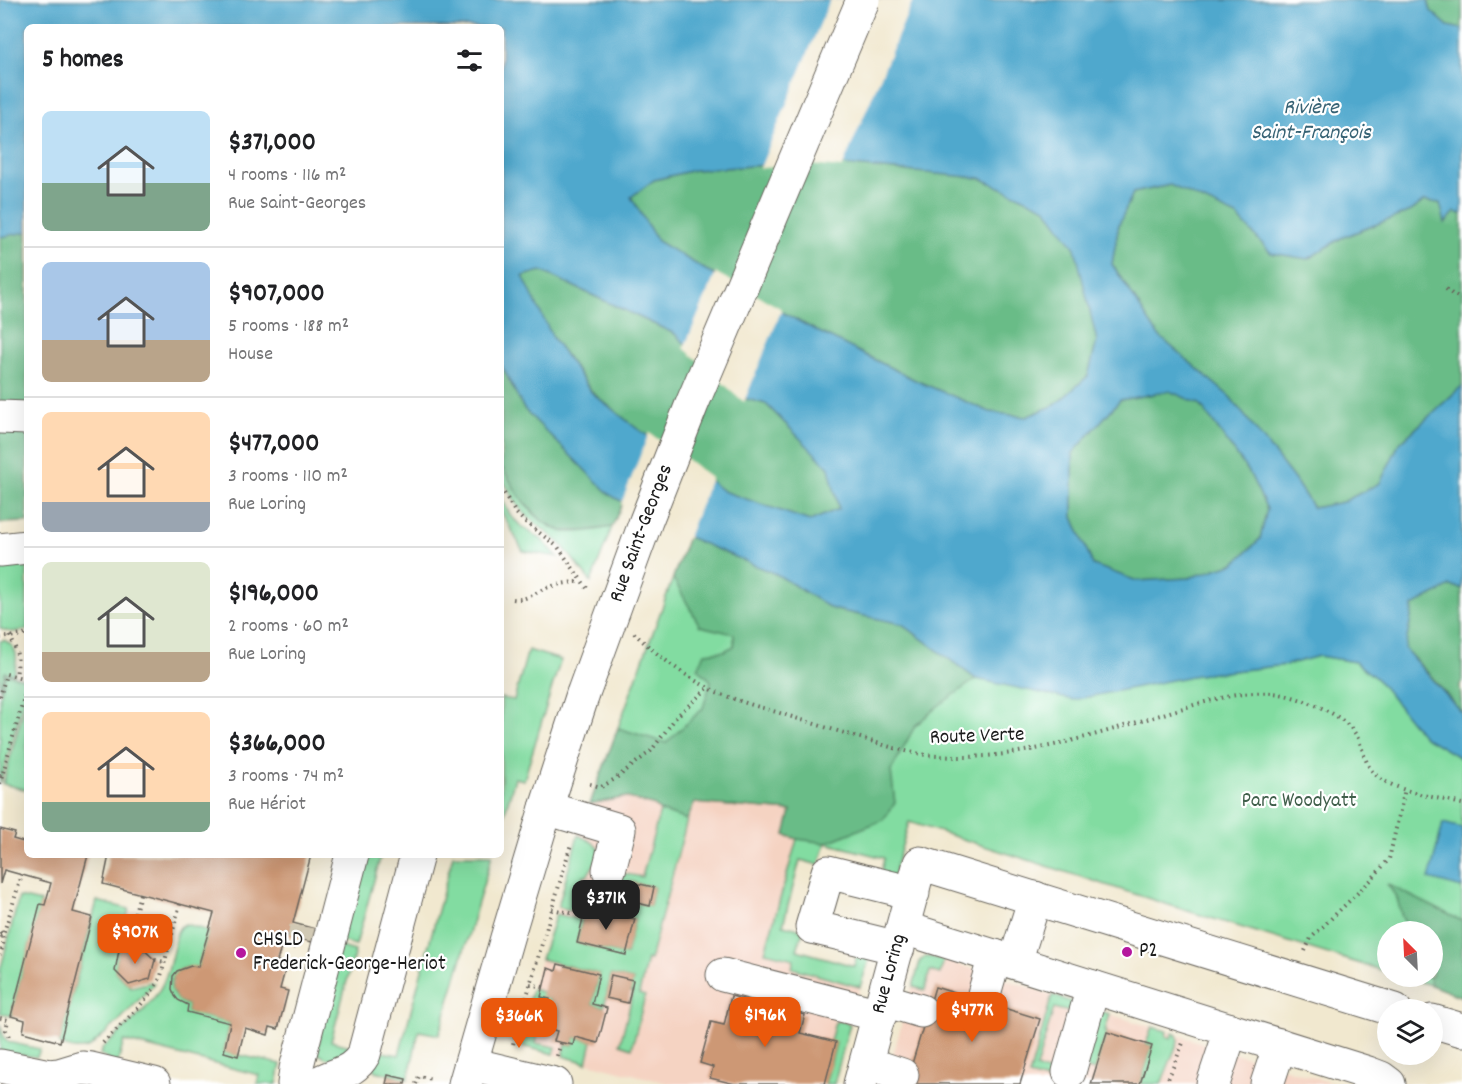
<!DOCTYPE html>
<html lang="en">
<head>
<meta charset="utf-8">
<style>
  :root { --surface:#fff; --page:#f2f2f2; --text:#202124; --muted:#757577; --line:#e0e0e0; --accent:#ea580c }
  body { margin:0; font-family:Dekko,sans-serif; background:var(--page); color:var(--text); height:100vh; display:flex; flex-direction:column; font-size:22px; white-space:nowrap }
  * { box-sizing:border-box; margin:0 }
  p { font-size:20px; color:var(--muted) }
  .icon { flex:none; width:33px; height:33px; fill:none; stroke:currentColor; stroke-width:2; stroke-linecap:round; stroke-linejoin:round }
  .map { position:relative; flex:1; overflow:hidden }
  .sheet { position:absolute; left:24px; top:24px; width:480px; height:834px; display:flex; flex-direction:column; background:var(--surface); border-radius:9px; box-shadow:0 6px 24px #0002 }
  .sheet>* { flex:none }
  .needle { width:39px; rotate:336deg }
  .controls { position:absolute; left:1377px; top:921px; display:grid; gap:12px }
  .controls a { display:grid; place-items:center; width:66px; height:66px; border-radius:50%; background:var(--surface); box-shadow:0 6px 24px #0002; font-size:30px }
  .price { position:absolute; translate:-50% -51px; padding:0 14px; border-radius:12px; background:var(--accent); color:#fff; font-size:20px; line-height:39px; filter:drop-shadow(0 2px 3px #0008) }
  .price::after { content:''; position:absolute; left:50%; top:36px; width:18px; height:14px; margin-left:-9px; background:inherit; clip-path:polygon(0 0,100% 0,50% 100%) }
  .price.on { background:#222; color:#fff }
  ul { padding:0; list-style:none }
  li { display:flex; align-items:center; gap:18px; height:150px; padding:0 18px }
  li+li { border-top:2px solid var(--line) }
  li span { display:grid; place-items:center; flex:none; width:168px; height:120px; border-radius:9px; color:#555 }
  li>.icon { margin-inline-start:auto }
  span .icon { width:72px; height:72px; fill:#fffc; stroke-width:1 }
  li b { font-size:26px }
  h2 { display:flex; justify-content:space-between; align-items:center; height:72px; padding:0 18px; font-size:26px }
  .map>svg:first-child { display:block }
  .built { fill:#f5d3c2 }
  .green { fill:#82dca1; stroke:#4f7c5e; stroke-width:1.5 }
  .forest { fill:#69bc87; stroke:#426c52; stroke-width:1.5 }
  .water { fill:#50a8cd; stroke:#366274; stroke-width:1.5; fill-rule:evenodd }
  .pier { fill:#f1e8cf }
  .building { fill:#cd9874 }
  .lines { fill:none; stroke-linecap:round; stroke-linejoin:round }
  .minor-tunnel { stroke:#d1c9b4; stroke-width:33; stroke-dasharray:33 16; stroke-linecap:butt }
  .minor-casing { stroke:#67635b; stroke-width:35 }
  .major-casing { stroke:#67635b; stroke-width:35 }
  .path { stroke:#67635b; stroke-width:4; stroke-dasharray:1.5 4.5; stroke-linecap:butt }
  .minor { stroke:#fff; stroke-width:33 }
  .major { stroke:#fff; stroke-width:33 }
  .major-bridge-casing { stroke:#67635b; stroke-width:35; stroke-linecap:butt }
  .major-bridge { stroke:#fff; stroke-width:33 }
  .poi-dot { fill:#b5179e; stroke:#fff; stroke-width:2 }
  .labels { text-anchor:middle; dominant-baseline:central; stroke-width:4.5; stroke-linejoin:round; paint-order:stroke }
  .street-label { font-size:21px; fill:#1c1c1c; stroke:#fff }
  .park-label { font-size:21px; fill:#405f4b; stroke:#fff }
  .poi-label { font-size:21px; fill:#1c1c1c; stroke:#fff; text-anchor:start }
  .water-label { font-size:22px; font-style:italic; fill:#366274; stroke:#fff }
</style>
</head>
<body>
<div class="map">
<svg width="1462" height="1084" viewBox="0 0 1462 1084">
  <rect width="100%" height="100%" fill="#fff"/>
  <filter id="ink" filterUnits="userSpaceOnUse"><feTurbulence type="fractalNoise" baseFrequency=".0167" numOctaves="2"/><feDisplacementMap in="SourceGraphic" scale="12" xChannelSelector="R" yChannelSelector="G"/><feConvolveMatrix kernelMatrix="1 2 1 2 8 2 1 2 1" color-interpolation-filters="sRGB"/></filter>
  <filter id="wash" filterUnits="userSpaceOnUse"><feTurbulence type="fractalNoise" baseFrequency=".008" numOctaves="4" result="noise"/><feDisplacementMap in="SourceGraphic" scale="24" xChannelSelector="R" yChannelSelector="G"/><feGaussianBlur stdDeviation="1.35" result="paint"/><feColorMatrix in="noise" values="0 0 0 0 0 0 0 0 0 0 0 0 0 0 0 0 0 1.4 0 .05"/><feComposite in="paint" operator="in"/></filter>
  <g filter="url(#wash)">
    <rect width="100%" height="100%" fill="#f1e8cf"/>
    <g class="built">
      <path d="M626 797 655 806 661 811 687 820 693 803 792 811 797 839 766 952 794 959 792 969 860 987 834 1084H671L522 1046 518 1041 534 981 556 914 578 835 590 804Z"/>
      <path d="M925 957H930L944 960 990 974 1087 1007 1334 1084H885L917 969 920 961Z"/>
    </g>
    <g class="green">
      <path d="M501 465C515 490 531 521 560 531 573 535 599 529 612 527L591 582 561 544 528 517 518 506 501 476Z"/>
      <path d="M501 497 511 516 522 527 541 539 558 557 523 551 501 511Z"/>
      <path d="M688 537 778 575 1197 675 1286 665 1319 656 1355 662 1377 679 1423 736 1462 759V997L1431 985 1402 977 1432 976V932H1388L1387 972 1191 912 909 822 892 880 880 877 884 858 826 843 819 865 800 860 783 925 803 930 797 950 854 966 859 947 872 951 860 987 792 968 794 959 765 952 797 839 785 835 792 811 694 803 687 820 650 960 647 959 639 994 645 996 632 1048 620 1044 633 993 630 992 633 980 611 975 604 1007 592 1004 599 974 541 959 556 914 582 920 577 943 626 955 635 919 621 915 625 900 650 906 654 887 630 882 628 886 612 883 616 872 642 877 660 811 655 806 626 797 590 804Z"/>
      <path d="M27 562V629C17 632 9 634 0 628V566Z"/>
      <path d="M4 640C20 648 17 660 14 674L5 672 0 690V641Z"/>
      <path d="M528 650 561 660 553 684 524 780 515 778 501 826V698L514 700Z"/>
      <path d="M6 674 27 679V687L0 784V697Z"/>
      <path d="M27 696V790L3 784Z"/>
      <path d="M578 835C608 848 602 851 587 876L584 875 575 907 570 910 558 907Z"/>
      <path d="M361 855H381L356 945 340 941Z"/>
      <path d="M453 855H492L439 1035 419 1031 408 1079 376 1071 373 1067 376 1057 382 1052 399 1055Z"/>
      <path d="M587 886 620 895 615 914 586 906 585 913 579 912Z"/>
      <path d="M19 897 41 902 11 1016 0 1013V971Z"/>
      <path d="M97 901 129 909 124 929 138 934 141 938 139 945 119 950 115 971 131 987 151 982 154 984 119 1021 90 1047C79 1052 69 1048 59 1045Z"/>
      <path d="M185 924 209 931 198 967C167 963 162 997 188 1005L187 1012 230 1023 224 1052 281 1064 277 1084H257L259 1075 124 1041 117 1066 100 1054 103 1048C121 1031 142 1015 156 995 168 980 173 951 177 932L180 927Z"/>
      <path d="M338 946 355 951 331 1041 350 1046 343 1061 325 1058 317 1053Z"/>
      <path d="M925 957H930L944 960 940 974 930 971 925 990 913 987 920 961Z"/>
      <path d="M532 989 542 992 550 999 543 1027H539L536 1043 556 1047 554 1054 522 1046 518 1041Z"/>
      <path d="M1052 995 1080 1005 1073 1013 1054 1008 1036 1068 1052 1074 1058 1084 1029 1076Z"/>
      <path d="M1100 1011 1110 1014 1105 1031 1107 1032 1095 1071 1084 1068Z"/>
      <path d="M840 1021 850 1024 834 1084H825L836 1043 830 1041 835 1022Z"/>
      <path d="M0 1024 4 1037 8 1042 40 1049 37 1057 0 1052Z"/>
      <path d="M1152 1027 1167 1031 1166 1036 1171 1038 1173 1033 1177 1035 1178 1042 1161 1084H1140L1152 1046 1146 1044Z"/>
      <path d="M575 1037 592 1041 587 1063 563 1056 566 1044 573 1045Z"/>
    </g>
    <g class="forest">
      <path d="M1428 0H1462V29L1448 26 1431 11Z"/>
      <path d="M811 162 980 178 1046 208 1076 248 1097 341 1088 376 1055 405 1026 417 990 412 917 381 817 331 731 285 657 241 631 197 654 180 694 170Z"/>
      <path d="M1170 185 1237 216 1271 253 1308 259 1341 238 1411 211 1424 201 1440 203 1446 222 1455 212 1462 214V386L1399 444 1380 483 1343 502 1313 508 1294 479 1230 397 1158 335 1112 264 1119 224 1133 193Z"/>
      <path d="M27 232V409H0V237Z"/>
      <path d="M541 271 675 334 743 398 766 404 830 468 839 509 810 521 723 491 683 459 636 428 593 393 553 338 522 276Z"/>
      <path d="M501 364 524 409 610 495 623 502 612 527 584 531H562L542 521 518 495 501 465Z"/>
      <path d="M1170 391 1200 404 1249 472 1267 509 1260 539 1235 563 1189 578 1137 581 1093 565 1073 517V453L1120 400Z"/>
      <path d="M0 422 27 423V522L0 523Z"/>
      <path d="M688 537 778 575 832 609 902 624 976 679 938 706 915 726 891 771 895 803 883 820 826 843 797 839 785 835 791 811 694 803 687 820 660 811 655 806 626 797 590 804 618 728 666 743 703 708 711 681 698 668 705 653 724 651 734 646V634L700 626 673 578Z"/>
      <path d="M1450 586 1462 588V681L1460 685 1462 713 1431 676 1405 649 1413 606Z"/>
      <path d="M1387 884 1462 921V997L1431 985 1429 977 1432 976V932L1409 931 1402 917 1397 898Z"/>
    </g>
    <g class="water">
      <path d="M0 0H1428L1431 11 1448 26 1462 29V214L1455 212 1445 223 1440 203 1424 201 1411 211 1341 238 1308 259 1271 253 1237 216 1170 185 1133 193 1119 224 1112 264 1158 335 1230 397 1294 479 1313 508 1343 502 1380 483 1399 444 1462 386V588L1450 586 1413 606 1405 649 1462 713V759L1423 736 1377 679 1355 662 1319 656 1286 665 1197 675 1073 700 976 679 902 624 832 609 778 575 688 537 610 495 524 409 501 364V27H27V232L0 237ZM811 162 980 178 1046 208 1075 248 1097 341 1088 376 1055 405 1026 417 990 412 917 381 817 331 731 285 657 241 631 197 654 180 694 170ZM541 271 675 334 743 398 766 404 829 468 839 509 810 521 723 491 683 459 636 428 592 393 553 338 523 276ZM1169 391 1200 404 1249 472 1267 509 1260 539 1235 563 1189 578 1137 581 1093 565 1073 517V453L1120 400Z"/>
      <path d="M1443 823 1462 828V888L1429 879Z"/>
    </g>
    <g class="pier">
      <path d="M830 0H913L842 168 811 165 760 168Z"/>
      <path d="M716 273 782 309 744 402 684 348Z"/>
      <path d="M649 433 684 457 711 478 687 540 621 504Z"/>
    </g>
    <g id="blocks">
      <g class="building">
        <path d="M0 829 15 833 13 839 27 843V855H88L73 912 92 917 60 1042 23 1032 25 1020 11 1016 40 904 45 905 51 883 4 870 0 884Z"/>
        <path d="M109 855H311L293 923 323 931 320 944 285 935 277 961 287 963 280 989 288 991 278 1029 270 1027 268 1035 245 1028 238 1056 224 1052 230 1023 187 1012 188 1005 178 1000 175 996 172 989 173 976 177 971 191 966 198 967 214 913 103 884Z"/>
        <path d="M630 882 654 887 650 906 625 900Z"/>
        <path d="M586 906 635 919 626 955 577 943Z"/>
        <path d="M139 945 155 960 150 979 129 985 115 971 119 950Z"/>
        <path d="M558 964 599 974 592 1004 607 1008 598 1043 575 1037 573 1045 554 1041 557 1031 543 1027 550 999 541 997 548 968 556 971Z"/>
        <path d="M611 975 633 980 628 1003 606 998Z"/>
        <path d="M935 987 1040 1019 1020 1084H906Z"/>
        <path d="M731 996 805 1015 800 1033 836 1042 825 1084H735L710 1078 713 1067 700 1063 711 1022 724 1025Z"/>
        <path d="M1107 1032 1152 1046 1140 1084H1091Z"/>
        <path d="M388 1075 406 1079 405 1084H386Z"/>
      </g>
    </g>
  </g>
  <g filter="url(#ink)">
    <use href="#blocks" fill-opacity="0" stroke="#67635b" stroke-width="1.5"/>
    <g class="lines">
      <path class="minor-tunnel" d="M304 940 306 927"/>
      <g class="minor-casing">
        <g id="minor">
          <path d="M0 417 27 418"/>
          <path d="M0 550 27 547"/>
          <path d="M546 808 619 830 609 870"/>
          <path d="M904 928 1368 1073 1381 1078 1389 1084"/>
          <path d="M898 948 812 927 828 872 913 893"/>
          <path d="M1015 962 1035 898"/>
          <path d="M723 975 880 1015"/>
          <path d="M984 994 995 956"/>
          <path d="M884 1000 921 1011"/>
          <path d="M1432 1021 1462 1030"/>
          <path d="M866 1063 902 1075"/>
          <path d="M471 1064 555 1084"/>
          <path d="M0 1066 49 1076 59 1075 82 1068 91 1069 154 1084"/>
          <path d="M1069 1072 1093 987"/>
          <path d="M294 1084 296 1069 352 855"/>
          <path d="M316 1084C335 1073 353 1074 364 1054L417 855"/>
          <path id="s1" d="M860 1084 920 863 1395 1010"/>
          <path d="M1213 1084 1231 1030"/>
          <path d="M1267 1084 1280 1045"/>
        </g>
      </g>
      <g class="major-casing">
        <path id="major" d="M465 1084 507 938 546 808 583 694"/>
      </g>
      <g class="path">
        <path d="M1446 289 1452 294 1462 299"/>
        <path d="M501 488 515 512 524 521 558 547 589 591"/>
        <path d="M513 599C526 601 534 593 546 588 558 584 569 582 581 582"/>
        <path d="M634 633C656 654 680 673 707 687 732 701 762 707 789 716 815 724 841 732 867 740 891 747 914 755 938 756 985 760 1033 751 1078 739 1115 730 1151 717 1187 707 1215 699 1244 691 1272 693 1296 695 1344 713 1356 735 1364 748 1364 765 1376 775 1393 791 1439 798 1462 804"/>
        <path d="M10 636C18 653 19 658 16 676"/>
        <path d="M0 638 24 635 27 633"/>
        <path d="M0 697 6 674 27 679"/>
        <path d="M0 776H2L27 687"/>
        <path d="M0 784 2 776"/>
        <path d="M590 784 601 787 615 779 651 751 677 716 708 688"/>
        <path d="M140 894 131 927 147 935 158 945 168 948"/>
        <path d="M552 909 575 914"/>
        <path d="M584 916 575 914 584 886"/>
        <path d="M0 932C7 938 2 947 0 955"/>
        <path d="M0 936 3 935 22 875"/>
        <path d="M282 944 299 949"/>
        <path d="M1305 951 1311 938 1370 881 1389 859 1405 789"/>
        <path d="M155 960 165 962"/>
        <path d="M530 984 543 987"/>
        <path d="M0 1018 8 1020 6 1030 9 1037"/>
        <path d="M103 1043C122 1023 149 1001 161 976L180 904"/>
        <path d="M513 1044 571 844"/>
        <path d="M557 1056 561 1043"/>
        <path d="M416 1084 419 1076 432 1079"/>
        <path d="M1166 1084 1183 1043"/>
      </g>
      <use href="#minor" class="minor"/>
      <use href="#major" class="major"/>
      <g class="major-bridge-casing">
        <g id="major-bridge">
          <path id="s2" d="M583 694 646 521 692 404 863 0"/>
        </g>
      </g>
      <use href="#major-bridge" class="major-bridge"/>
    </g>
  </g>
  <g class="poi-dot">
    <circle cx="1127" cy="952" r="6"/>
    <circle cx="241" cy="953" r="6"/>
  </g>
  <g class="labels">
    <g class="street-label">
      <text stroke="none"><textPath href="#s2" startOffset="171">Rue Saint-Georges</textPath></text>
      <text transform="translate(977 737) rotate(-2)">Route Verte</text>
      <text stroke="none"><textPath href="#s1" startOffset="114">Rue Loring</textPath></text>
    </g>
    <g class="park-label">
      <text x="1299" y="802">Parc Woodyatt</text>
    </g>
    <g class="poi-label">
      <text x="253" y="941">CHSLD<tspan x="253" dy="24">Frederick-George-Heriot</tspan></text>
      <text x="1139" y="952">P2</text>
    </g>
    <g class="water-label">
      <text x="1311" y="108">Rivière<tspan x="1311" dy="25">Saint-François</tspan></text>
    </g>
  </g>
</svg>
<div class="controls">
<a><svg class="needle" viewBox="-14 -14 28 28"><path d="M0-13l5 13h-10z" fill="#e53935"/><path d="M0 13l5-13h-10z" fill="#757577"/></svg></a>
<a><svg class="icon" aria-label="layers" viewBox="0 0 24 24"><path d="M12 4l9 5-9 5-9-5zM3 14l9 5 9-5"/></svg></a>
</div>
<b class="price on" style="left:606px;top:931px">$371K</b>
<b class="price" style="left:135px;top:965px">$907K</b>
<b class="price" style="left:972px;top:1043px">$477K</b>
<b class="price" style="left:765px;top:1048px">$196K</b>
<b class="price" style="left:519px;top:1049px">$366K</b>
<section class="sheet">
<h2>5 homes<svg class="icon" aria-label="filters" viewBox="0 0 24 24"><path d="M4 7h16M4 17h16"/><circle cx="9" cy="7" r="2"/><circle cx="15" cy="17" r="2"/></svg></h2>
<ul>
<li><span style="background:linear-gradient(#bfe0f5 60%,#7fa58c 0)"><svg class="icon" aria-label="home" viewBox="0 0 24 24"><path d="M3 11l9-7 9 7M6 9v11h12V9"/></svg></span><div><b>$371,000</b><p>4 rooms · 116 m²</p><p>Rue Saint-Georges</p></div></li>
<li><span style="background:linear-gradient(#a9c7e8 65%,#b9a48a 0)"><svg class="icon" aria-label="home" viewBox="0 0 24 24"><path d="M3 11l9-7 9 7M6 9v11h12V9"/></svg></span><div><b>$907,000</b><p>5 rooms · 188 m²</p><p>House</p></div></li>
<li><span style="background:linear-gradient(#ffd9b3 75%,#9aa5b1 0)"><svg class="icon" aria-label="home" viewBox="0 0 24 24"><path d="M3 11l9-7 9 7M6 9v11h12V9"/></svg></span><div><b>$477,000</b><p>3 rooms · 110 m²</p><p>Rue Loring</p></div></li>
<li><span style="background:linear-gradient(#dfe7d0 75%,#b9a48a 0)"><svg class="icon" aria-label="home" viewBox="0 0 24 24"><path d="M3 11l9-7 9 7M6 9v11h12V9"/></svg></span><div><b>$196,000</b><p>2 rooms · 60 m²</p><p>Rue Loring</p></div></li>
<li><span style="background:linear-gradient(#ffd9b3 75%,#7fa58c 0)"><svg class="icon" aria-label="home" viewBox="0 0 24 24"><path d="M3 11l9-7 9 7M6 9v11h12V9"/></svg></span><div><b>$366,000</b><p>3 rooms · 74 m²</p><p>Rue Hériot</p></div></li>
</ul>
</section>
</div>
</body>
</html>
